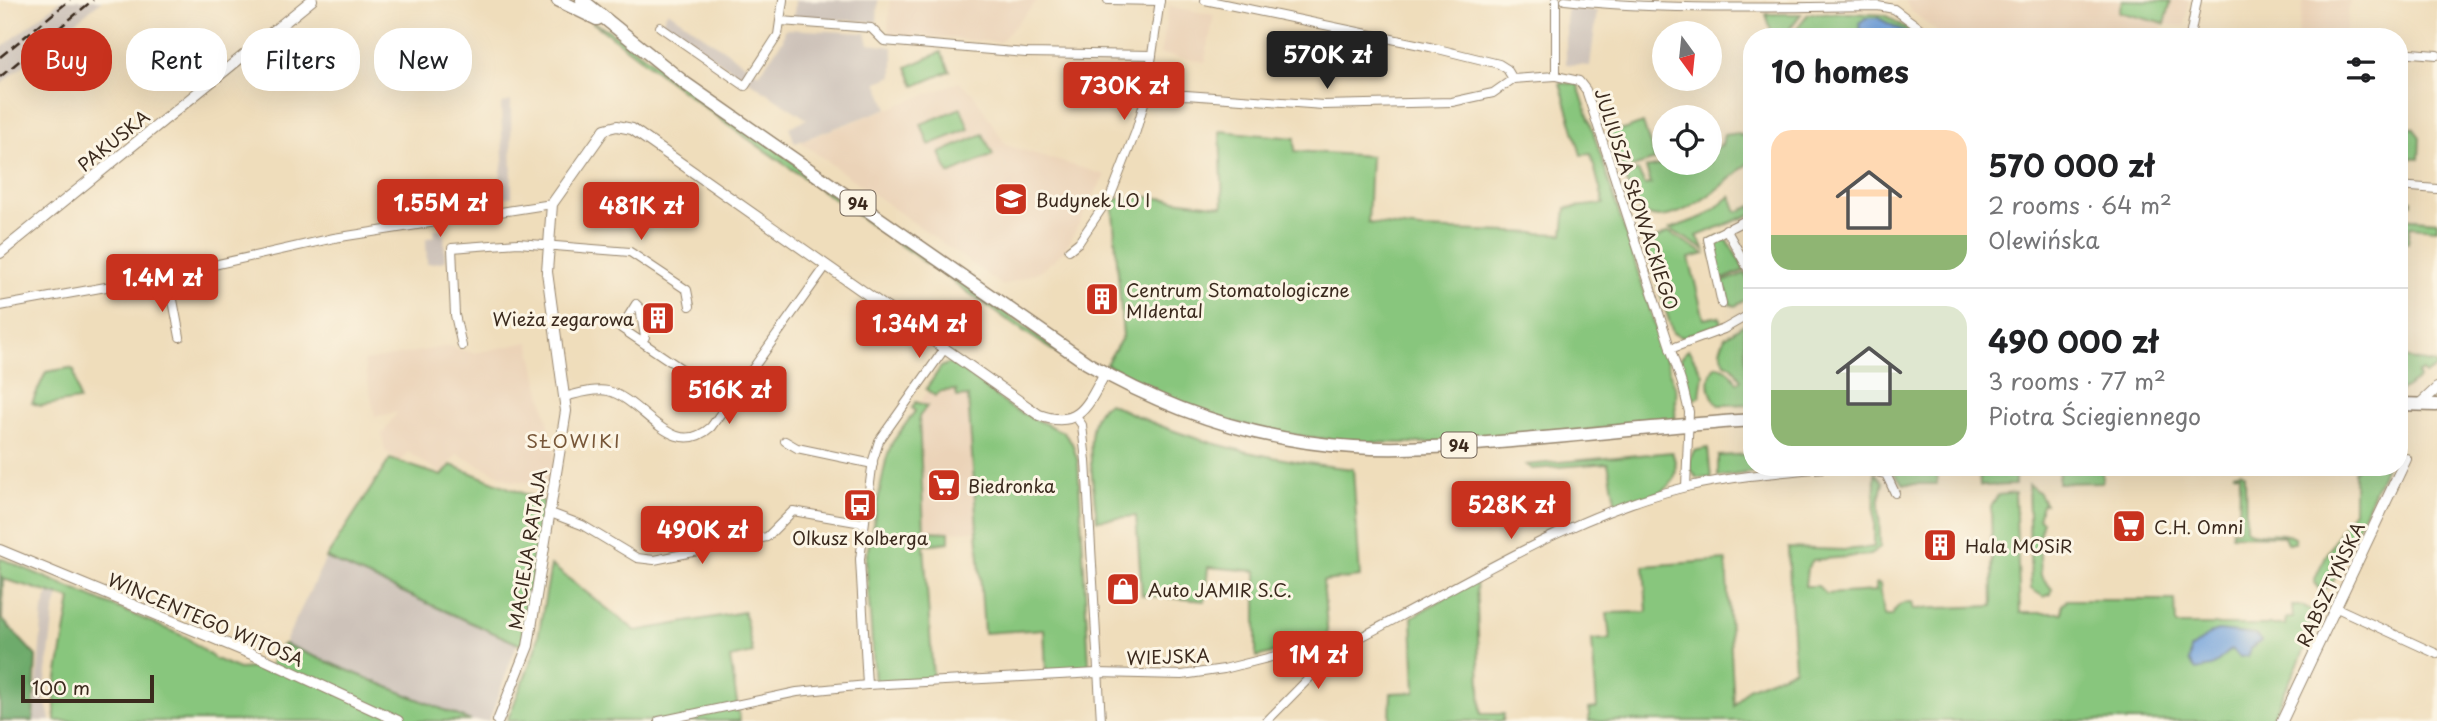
<!DOCTYPE html>
<html lang="en">
<head>
<meta charset="utf-8">
<style>
  :root { --surface:#fff; --page:#f2f2f2; --text:#202124; --muted:#757577; --line:#e0e0e0; --accent:#c8321e }
  body { margin:0; font-family:"Playpen Sans",sans-serif; background:var(--page); color:var(--text); height:100vh; display:flex; flex-direction:column; font-size:26px; white-space:nowrap }
  * { box-sizing:border-box; margin:0 }
  p { font-size:23px; color:var(--muted) }
  .icon { flex:none; width:38px; height:38px; fill:none; stroke:currentColor; stroke-width:2; stroke-linecap:round; stroke-linejoin:round }
  .map { position:relative; flex:1; overflow:hidden }
  .side { position:absolute; left:1743px; top:28px; width:665px; height:448px; display:flex; flex-direction:column; background:var(--surface); border-radius:28px; box-shadow:0 7px 28px #0002 }
  .side>* { flex:none }
  .hud { position:absolute; left:21px; top:28px; width:665px; height:63px; display:flex; gap:14px }
  .needle { width:46px; rotate:165deg }
  .controls { position:absolute; left:1652px; top:21px; display:grid; gap:14px }
  .controls a { display:grid; place-items:center; width:70px; height:70px; border-radius:50%; background:var(--surface); box-shadow:0 7px 28px #0002; font-size:35px }
  .scale { position:absolute; left:21px; bottom:18px; width:133px; box-sizing:border-box; padding-left:7px; border:4px solid #3b2a1e; border-top:0; font-size:19px; line-height:24px; white-space:nowrap; color:#3b2a1e; -webkit-text-stroke:5px #fcf5e5; paint-order:stroke }
  .price { position:absolute; translate:-50% -60px; padding:0 16px; border-radius:7px; background:var(--accent); color:#fff; font-size:23px; line-height:46px; filter:drop-shadow(0 2px 4px #0008) }
  .price::after { content:''; position:absolute; left:50%; top:42px; width:21px; height:16px; margin-left:-10px; background:inherit; clip-path:polygon(0 0,100% 0,50% 100%) }
  .price.on { background:#222; color:#fff }
  ul { padding:0; list-style:none }
  li { display:flex; align-items:center; gap:21px; height:175px; padding:0 28px }
  li+li { border-top:2px solid var(--line) }
  li span { display:grid; place-items:center; flex:none; width:196px; height:140px; border-radius:21px; color:#555 }
  li>.icon { margin-inline-start:auto }
  span .icon { width:84px; height:84px; fill:#fffc; stroke-width:1 }
  li b { font-size:30px }
  h2 { display:flex; justify-content:space-between; align-items:center; height:84px; padding:0 28px; font-size:30px }
  .pill { padding:0 24px; border-radius:28px; background:var(--surface); box-shadow:0 7px 28px #0002; font-size:24px; line-height:63px }
  .pill.on { background:var(--accent); color:#fff }
  .map>svg:first-child { display:block }
  .built { fill:#ebd3b8 }
  .industrial { fill:#cdc2b9 }
  .green { fill:#88c67d; stroke:#62784e; stroke-width:2 }
  .forest { fill:#6eab6c; stroke:#546a45; stroke-width:2 }
  .water { fill:#72a2dc; stroke:#56667d; stroke-width:2 }
  .lines { fill:none; stroke-linecap:round; stroke-linejoin:round }
  .minor-tunnel { stroke:#cbb99c; stroke-width:8; stroke-dasharray:8 4; stroke-linecap:butt }
  .minor-casing { stroke:#95846c; stroke-width:10 }
  .tertiary-casing { stroke:#95846c; stroke-width:12 }
  .primary-casing { stroke:#95846c; stroke-width:15 }
  .minor { stroke:#fff; stroke-width:8 }
  .tertiary { stroke:#fff; stroke-width:10 }
  .primary { stroke:#fff; stroke-width:12 }
  .rail { stroke:#3b2a1e; stroke-width:2.5; stroke-dasharray:10 5; stroke-linecap:butt }
  .labels { text-anchor:middle; dominant-baseline:central; stroke-width:6; stroke-linejoin:round; paint-order:stroke }
  .shield { fill:#fcf5e5; stroke:#75675a; stroke-width:2 }
  .shield-label { font-size:16px; font-weight:bold; fill:#3b2a1e }
  .street-label { font-size:18px; fill:#3b2a1e; stroke:#fcf5e5 }
  .poi-label { font-size:18px; fill:#3b2a1e; stroke:#fcf5e5; text-anchor:start }
  .neighbourhood-label { font-size:19px; letter-spacing:2px; fill:#785739; stroke:#fcf5e5 }
</style>
</head>
<body>
<div class="map">
<svg width="2437" height="721" viewBox="0 0 2437 721">
  <rect width="100%" height="100%" fill="#fcf5e5"/>
  <filter id="ink" filterUnits="userSpaceOnUse"><feTurbulence type="fractalNoise" baseFrequency=".0143" numOctaves="2"/><feDisplacementMap in="SourceGraphic" scale="14" xChannelSelector="R" yChannelSelector="G"/><feConvolveMatrix kernelMatrix="1 2 1 2 8 2 1 2 1" color-interpolation-filters="sRGB"/></filter>
  <filter id="wash" filterUnits="userSpaceOnUse"><feTurbulence type="fractalNoise" baseFrequency=".00686" numOctaves="4" result="noise"/><feDisplacementMap in="SourceGraphic" scale="28" xChannelSelector="R" yChannelSelector="G"/><feGaussianBlur stdDeviation="1.57" result="paint"/><feColorMatrix in="noise" values="0 0 0 0 0 0 0 0 0 0 0 0 0 0 0 0 0 1.4 0 .05"/><feComposite in="paint" operator="in"/></filter>
  <g filter="url(#wash)">
    <rect width="100%" height="100%" fill="#efddbb"/>
    <g class="built">
      <path d="M890 0H1038L1000 42 892 35 888 32Z"/>
      <path d="M1904 0H2189L2185 26 2163 24 2161 37H1943L1912 11Z"/>
      <path d="M2304 0H2350L2345 37H2297Z"/>
      <path d="M1169 6 1214 15 1205 62 1160 54Z"/>
      <path d="M959 82 972 92 1006 145 1105 175 1064 251 1042 270 1003 286 800 142Z"/>
      <path d="M529 342 555 451 550 484 540 485 510 480 457 454 442 474 408 452 401 462 385 451 382 435 397 412 375 417 364 361 449 346 474 353Z"/>
      <path d="M957 390 968 396 979 531 924 532 915 411 927 392 930 394Z"/>
    </g>
    <g class="industrial">
      <path d="M61 0H102L0 85V49Z"/>
      <path d="M795 0H878L877 22 794 17Z"/>
      <path d="M1569 8 1597 11 1590 66 1566 64V11Z"/>
      <path d="M668 11 759 74 783 40 785 29 866 33 869 44 893 47V76L877 82 888 108 795 143 789 127 807 119 661 23Z"/>
      <path d="M511 101 512 197H499L497 179 500 178 503 160 501 104Z"/>
      <path d="M434 229H444L445 261 427 264 426 239 434 236Z"/>
      <path d="M326 558 517 644 489 721H471L284 644Z"/>
      <path d="M51 583 62 587 54 612 44 697 51 721H34L43 610Z"/>
    </g>
    <g class="green">
      <path d="M2122 0 2171 1 2165 24 2119 12Z"/>
      <path d="M1851 13 1885 15 1920 37H1790L1808 14Z"/>
      <path d="M1766 14H1801L1783 37H1773Z"/>
      <path d="M592 22 607 29 1063 354 1061 356 1016 326 724 122Z"/>
      <path d="M941 52 950 71 915 86 907 67Z"/>
      <path d="M1560 83 1577 84 1581 94 1676 391 1675 420C1528 437 1371 462 1226 420 1183 408 1144 385 1106 364L1123 336 1112 199 1150 197 1223 206 1220 131 1295 138V151L1371 156 1368 223 1421 229 1563 234 1566 208 1604 204 1591 154 1581 155Z"/>
      <path d="M961 108 969 129 929 145 921 124Z"/>
      <path d="M1643 123 1655 160 1623 170 1610 130 1626 129Z"/>
      <path d="M2399 127 2413 128 2420 137 2419 159 2399 158Z"/>
      <path d="M1752 131V160C1729 179 1665 242 1636 206 1630 198 1628 184 1625 175L1638 171 1645 185 1651 184 1646 168 1670 163H1710V151L1722 145 1724 135 1739 133 1740 136Z"/>
      <path d="M983 134 993 155 949 174 940 153Z"/>
      <path d="M1731 196 1737 212 1752 206V214L1697 236 1705 250 1670 229 1705 216Z"/>
      <path d="M2399 199 2412 200V203H2402L2401 218 2437 221V229L2410 227 2408 243 2399 242Z"/>
      <path d="M1669 232 1705 254 1689 258 1704 319 1719 316 1721 324 1681 337 1673 333 1647 252 1653 240Z"/>
      <path d="M1724 235 1745 270 1719 281 1710 241Z"/>
      <path d="M1746 273 1752 296 1735 306 1730 304 1727 291 1720 283Z"/>
      <path d="M1744 324 1748 396H1752V404L1719 405C1708 395 1706 378 1715 366 1727 366 1732 373 1737 383L1741 380 1732 366 1725 363 1720 350 1725 337Z"/>
      <path d="M1688 349 1703 374 1700 396 1695 399 1689 393 1679 360Z"/>
      <path d="M2399 357 2437 364V367L2425 375 2422 371 2417 374 2419 379 2399 392Z"/>
      <path d="M947 364H954L1011 408 1063 432 1072 443 1078 462 1089 664 1085 669 1046 672 1044 629 984 633 968 396 957 397 956 390 941 391 935 396 926 389 941 367Z"/>
      <path d="M69 368 74 370 79 400 40 406 32 403 46 372Z"/>
      <path d="M916 402 927 406 919 417 924 531 949 532V542L924 545 933 678 875 683 866 559 886 460 892 443 915 411 912 408Z"/>
      <path d="M1109 403C1188 443 1266 459 1353 469L1360 577 1323 581 1328 639 1256 657V571L1208 567 1205 601 1142 595 1136 516 1097 520C1095 493 1078 413 1109 403Z"/>
      <path d="M1708 448 1711 478H1697C1689 469 1687 462 1694 451Z"/>
      <path d="M1672 452C1689 494 1646 496 1616 505L1608 463 1532 469 1526 465Z"/>
      <path d="M1752 454V467H1792L1718 477V456Z"/>
      <path d="M390 459 442 476 451 465 545 502 523 646 326 558Z"/>
      <path d="M1881 467H1937V484H1904L1894 473Z"/>
      <path d="M1979 467H2015V485L1980 486Z"/>
      <path d="M2052 467H2102V482L2058 483 2059 468Z"/>
      <path d="M2358 467H2385L2331 586 2320 590 2314 583C2315 574 2346 517 2354 511V471Z"/>
      <path d="M2241 471 2245 474 2246 530C2261 538 2280 529 2294 538L2295 543H2287L2284 536 2232 535V530H2239L2240 474 2233 473Z"/>
      <path d="M1875 473 1883 482 1879 501 1880 548 1870 555 1813 560 1807 569 1805 586H1818L1826 594 1876 591V583L1880 584 1884 616H1892C1896 606 1901 602 1913 602V609L1993 606 1991 507 1998 495 2015 493 2020 613H2062V604L2067 600H2175L2176 625H2285L2286 618H2293L2292 606H2304L2317 614 2318 623 2270 721H1589V709L1597 708 1592 640 1610 639 1607 613 1647 612 1644 566 1726 560 1734 706 1748 688 1795 669 1788 548 1844 550 1874 547Z"/>
      <path d="M2028 484 2038 492 2045 504H2042L2038 519 2043 521 2039 536 2041 576 2052 589 2051 594 2044 597 2031 589Z"/>
      <path d="M0 558 186 637 215 659 239 669 254 668 268 672 275 653 284 644 471 721H55V689L71 599 3 579 0 577Z"/>
      <path d="M551 565 636 631 744 612 753 653 730 658 740 721H507L536 649Z"/>
      <path d="M1476 580 1481 714H1504L1503 721H1390L1391 693 1415 692 1412 617Z"/>
    </g>
    <path class="forest" d="M0 577 3 579 2 619 36 656 33 721H0Z"/>
    <g class="water">
      <path d="M1866 18H1878L1915 37H1861L1859 23Z"/>
      <path d="M2219 631 2256 635 2261 641 2250 649 2247 656 2240 657 2232 649 2211 667 2196 670 2189 662 2191 649 2210 634Z"/>
    </g>
  </g>
  <g filter="url(#ink)">
    <g class="lines">
      <path class="minor-tunnel" d="M701 382 718 394"/>
      <g class="minor-casing">
        <g id="minor">
          <path d="M1108 0 1160 1"/>
          <path d="M1205 0 1430 47 1499 64 1507 69 1513 79"/>
          <path d="M1556 0V76L1579 81 1586 90 1683 387 1689 412 1686 487"/>
          <path d="M1565 0C1669 11 1773 7 1878 6L1894 9 1932 37"/>
          <path d="M781 21 871 28 884 41 1026 53 1152 55"/>
          <path d="M660 27 745 86 778 35 783 0"/>
          <path d="M2190 37 2197 0"/>
          <path d="M2399 52 2437 55"/>
          <path d="M1146 96 1186 95 1323 105 1452 102 1493 93 1513 79 1556 76"/>
          <path d="M2399 186 2437 189"/>
          <path d="M1726 229 1752 276"/>
          <path d="M1069 250 1079 242 1111 195 1136 131 1146 96 1160 0"/>
          <path d="M159 278 170 284 180 337"/>
          <path d="M1722 304 1708 239 1752 217"/>
          <path d="M0 306 156 278 334 238 552 204"/>
          <path d="M642 341 645 337 640 308 636 304 621 328 701 382"/>
          <path d="M462 346 455 315 452 248 518 243 630 252 687 290 690 306"/>
          <path d="M1670 349 1724 329 1752 313"/>
          <path d="M718 394 729 401"/>
          <path d="M564 397C577 394 595 388 608 391 644 400 672 462 711 427L826 266"/>
          <path d="M1076 417 1082 425 1086 461 1101 721"/>
          <path d="M785 441 797 448 873 464"/>
          <path d="M1850 467 1886 474 1895 493"/>
          <path d="M548 512 582 525 637 558 654 560 767 537 793 511 862 523"/>
          <path d="M2337 608 2437 654"/>
          <path d="M867 685 860 559 873 460 879 441 945 348"/>
          <path d="M659 721 797 692 867 685 1097 673 1182 675 1224 669 1331 642 1355 640C1462 586 1568 515 1686 487 1734 476 1785 472 1834 467"/>
          <path d="M1267 721 1323 664 1352 642"/>
        </g>
      </g>
      <g class="tertiary-casing">
        <g id="tertiary">
          <path d="M0 253 312 0"/>
          <path d="M2420 404 2437 388"/>
          <path d="M0 550 266 660 398 721"/>
          <path d="M498 721 528 646 566 411 547 272 552 204 605 129 617 126 632 129 1039 415C1080 430 1088 404 1105 373"/>
          <path d="M2282 721 2406 459"/>
        </g>
      </g>
      <g class="primary-casing">
        <g id="primary">
          <path d="M558 0 597 19"/>
          <path d="M582 0 686 84 1087 363C1169 411 1259 441 1354 447 1414 451 1475 444 1534 439 1607 432 1679 425 1752 420"/>
          <path d="M2399 404 2437 405"/>
        </g>
      </g>
      <use href="#minor" class="minor"/>
      <use href="#tertiary" class="tertiary"/>
      <use href="#primary" class="primary"/>
      <g class="rail">
        <path d="M0 57 70 0"/>
        <path d="M0 77 93 0"/>
      </g>
    </g>
  </g>
  <defs>
    <g id="school-square" transform="scale(1.75)"><rect x="-9" y="-9" width="18" height="18" rx="4" fill="#c8321e" stroke="#fcf5e5"/><path d="M0-5L7-2L0 1L-7-2ZM-4 1L0 2.5L4 1V4Q0 6-4 4Z" fill="#fff"/></g>
    <g id="building-square" transform="scale(1.75)"><rect x="-9" y="-9" width="18" height="18" rx="4" fill="#c8321e" stroke="#fcf5e5"/><path d="M-4-6H4V6H1V3H-1V6H-4ZM-2.5-4.3h1.7v1.8h-1.7ZM.8-4.3h1.7v1.8H.8ZM-2.5-1h1.7V.8h-1.7ZM.8-1h1.7V.8H.8Z" fill="#fff"/></g>
    <g id="supermarket-square" transform="scale(1.75)"><rect x="-9" y="-9" width="18" height="18" rx="4" fill="#c8321e" stroke="#fcf5e5"/><path d="M-6-5.5h2.5l.6 2H6L4.5 2H-2.5L-4.4-4H-6ZM-1.5 3.2a1.3 1.3 0 1 0 .1 0ZM3 3.2a1.3 1.3 0 1 0 .1 0Z" fill="#fff"/></g>
    <g id="bus-square" transform="scale(1.75)"><rect x="-9" y="-9" width="18" height="18" rx="4" fill="#c8321e" stroke="#fcf5e5"/><path d="M-5-6H5V4H4V6H2V4H-2V6H-4V4H-5ZM-3.5-4V0h7V-4ZM-3.5 1.2v1.5H-2V1.2ZM2 1.2v1.5H3.5V1.2Z" fill="#fff"/></g>
    <g id="shop-square" transform="scale(1.75)"><rect x="-9" y="-9" width="18" height="18" rx="4" fill="#c8321e" stroke="#fcf5e5"/><path d="M-5-2.5h2.3a2.7 3.5 0 0 1 5.4 0H5L5.5 6h-11ZM-1.5-2.5h3a1.5 2.3 0 0 0-3 0Z" fill="#fff"/></g>
  </defs>
  <g fill-rule="evenodd">
    <use href="#school-square" x="1011" y="199"/>
    <use href="#building-square" x="1102" y="299"/>
    <use href="#building-square" x="658" y="318"/>
    <use href="#supermarket-square" x="944" y="485"/>
    <use href="#bus-square" x="860" y="505"/>
    <use href="#supermarket-square" x="2129" y="526"/>
    <use href="#building-square" x="1940" y="545"/>
    <use href="#shop-square" x="1123" y="589"/>
  </g>
  <g class="labels">
    <g class="shield">
      <rect x="840.5" y="190.5" width="35" height="25" rx="5"/>
      <rect x="1441.5" y="432.5" width="35" height="25" rx="5"/>
    </g>
    <g class="shield-label">
      <text x="858" y="203">94</text>
      <text x="1459" y="445">94</text>
    </g>
    <g class="street-label">
      <text transform="translate(113 140) rotate(-39)">PAKUSKA</text>
      <text transform="translate(1637 199) rotate(72)">JULIUSZA SŁOWACKIEGO</text>
      <text transform="translate(527 549) rotate(-81)">MACIEJA RATAJA</text>
      <text transform="translate(2330 584) rotate(-65)">RABSZTYŃSKA</text>
      <text transform="translate(206 619) rotate(23)">WINCENTEGO WITOSA</text>
      <text transform="translate(1168 656) rotate(-2)">WIEJSKA</text>
    </g>
    <g class="poi-label">
      <text x="1036" y="199">Budynek LO I</text>
      <text x="1126" y="289">Centrum Stomatologiczne<tspan x="1126" dy="21">MIdental</tspan></text>
      <text x="634" y="318" text-anchor="end">Wieża zegarowa</text>
      <text x="968" y="485">Biedronka</text>
      <text x="2154" y="526">C.H. Omni</text>
      <text x="860" y="537" text-anchor="middle">Olkusz Kolberga</text>
      <text x="1965" y="545">Hala MOSiR</text>
      <text x="1148" y="589">Auto JAMIR S.C.</text>
    </g>
    <g class="neighbourhood-label">
      <text x="574" y="440">SŁOWIKI</text>
    </g>
  </g>
</svg>
<div class="controls">
<a><svg class="needle" viewBox="-14 -14 28 28"><path d="M0-13l5 13h-10z" fill="#e53935"/><path d="M0 13l5-13h-10z" fill="#757577"/></svg></a>
<a><svg class="icon" aria-label="locate" viewBox="0 0 24 24"><circle cx="12" cy="12" r="6"/><path d="M12 2v4M12 18v4M2 12h4M18 12h4"/></svg></a>
</div>
<div class="scale">100 m</div>
<b class="price on" style="left:1327px;top:91px">570K zł</b>
<b class="price" style="left:1124px;top:122px">730K zł</b>
<b class="price" style="left:440px;top:239px">1.55M zł</b>
<b class="price" style="left:641px;top:242px">481K zł</b>
<b class="price" style="left:162px;top:314px">1.4M zł</b>
<b class="price" style="left:919px;top:360px">1.34M zł</b>
<b class="price" style="left:729px;top:426px">516K zł</b>
<b class="price" style="left:1511px;top:541px">528K zł</b>
<b class="price" style="left:702px;top:566px">490K zł</b>
<b class="price" style="left:1318px;top:691px">1M zł</b>
<div class="hud">
<a class="pill on">Buy</a>
<a class="pill">Rent</a>
<a class="pill">Filters</a>
<a class="pill">New</a>
</div>
<section class="side">
<h2>10 homes<svg class="icon" aria-label="filters" viewBox="0 0 24 24"><path d="M4 7h16M4 17h16"/><circle cx="9" cy="7" r="2"/><circle cx="15" cy="17" r="2"/></svg></h2>
<ul>
<li><span style="background:linear-gradient(#ffd9b3 75%,#8fb573 0)"><svg class="icon" aria-label="home" viewBox="0 0 24 24"><path d="M3 11l9-7 9 7M6 9v11h12V9"/></svg></span><div><b>570 000 zł</b><p>2 rooms · 64 m²</p><p>Olewińska</p></div></li>
<li><span style="background:linear-gradient(#dfe7d0 60%,#8fb573 0)"><svg class="icon" aria-label="home" viewBox="0 0 24 24"><path d="M3 11l9-7 9 7M6 9v11h12V9"/></svg></span><div><b>490 000 zł</b><p>3 rooms · 77 m²</p><p>Piotra Ściegiennego</p></div></li>
</ul>
</section>
</div>
</body>
</html>
